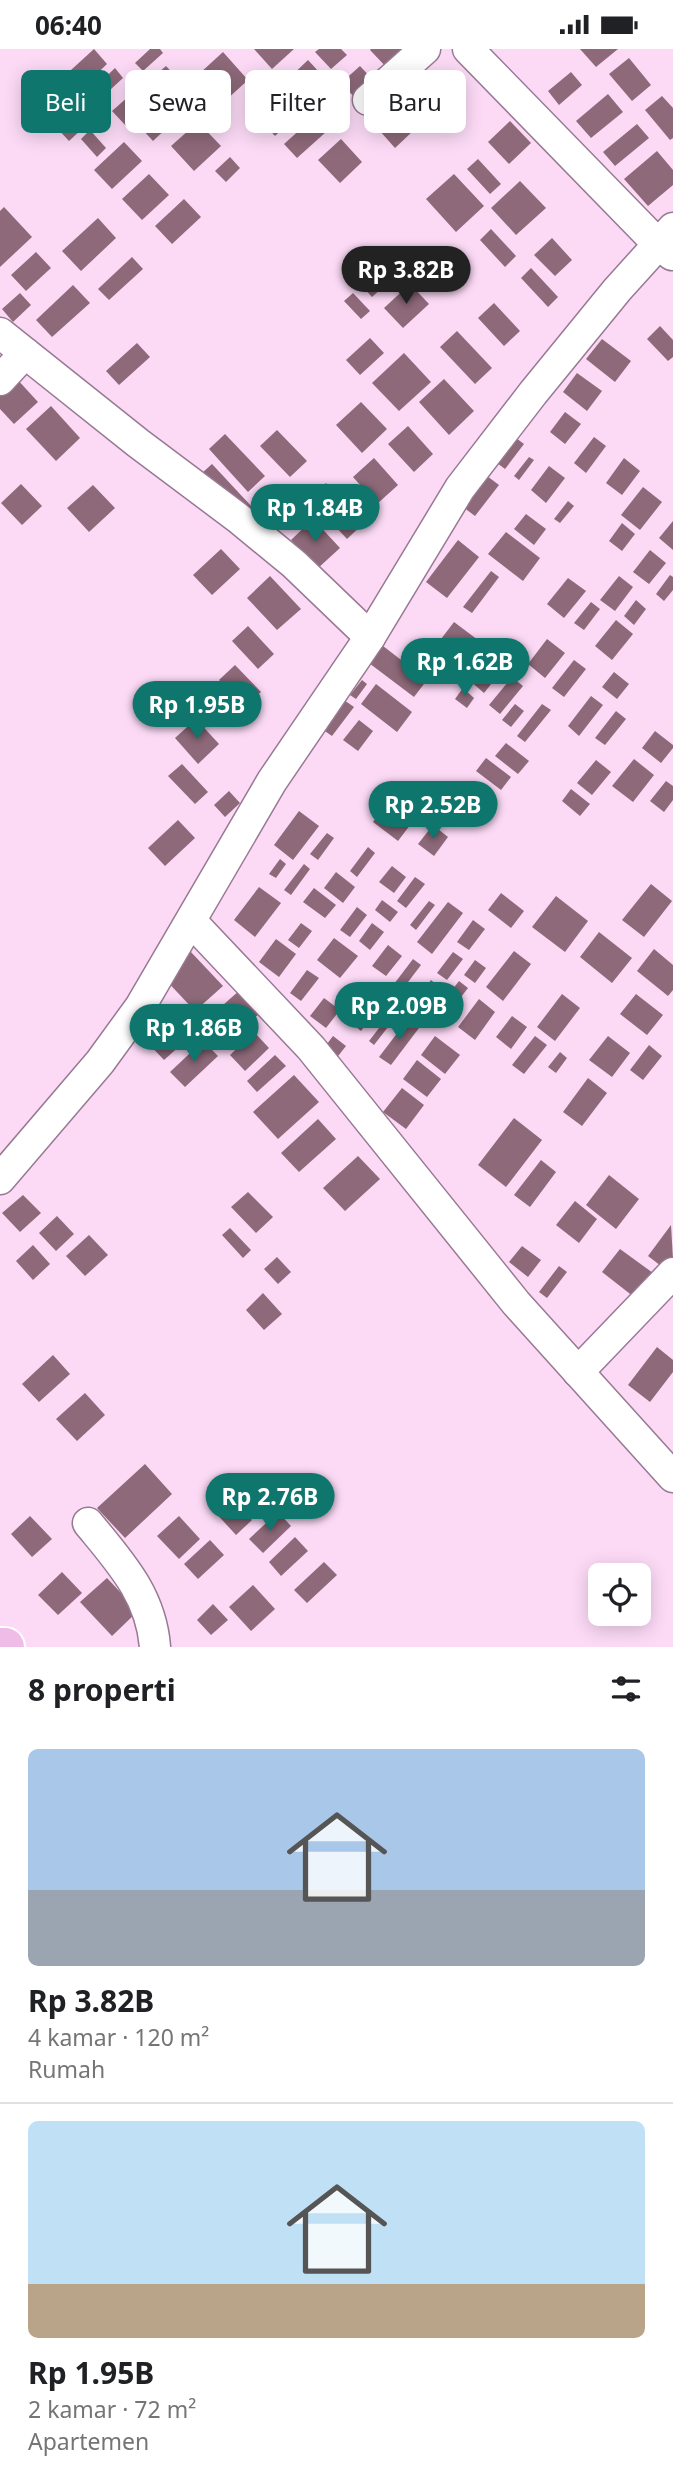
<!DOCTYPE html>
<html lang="id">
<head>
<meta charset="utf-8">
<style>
  :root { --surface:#fff; --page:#f2f2f2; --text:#202124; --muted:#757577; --line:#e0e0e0; --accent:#0f766e }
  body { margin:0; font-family:"Noto Sans",sans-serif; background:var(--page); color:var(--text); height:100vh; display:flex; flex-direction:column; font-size:26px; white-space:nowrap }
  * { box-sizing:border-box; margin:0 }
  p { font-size:23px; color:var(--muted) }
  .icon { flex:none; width:38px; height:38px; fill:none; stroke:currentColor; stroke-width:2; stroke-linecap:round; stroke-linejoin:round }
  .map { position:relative; height:1598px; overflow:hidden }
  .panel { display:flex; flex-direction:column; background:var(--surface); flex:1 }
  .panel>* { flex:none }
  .banner { position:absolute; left:21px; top:21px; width:632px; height:63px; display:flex; gap:14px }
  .tools { position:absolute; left:588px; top:1514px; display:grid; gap:14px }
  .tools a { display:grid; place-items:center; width:63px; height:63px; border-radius:10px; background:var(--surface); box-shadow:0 4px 18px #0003; font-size:35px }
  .price { position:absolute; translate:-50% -60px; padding:0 16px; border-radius:24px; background:var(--accent); color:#fff; font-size:23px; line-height:46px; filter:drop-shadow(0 2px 4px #0008) }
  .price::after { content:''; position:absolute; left:50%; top:42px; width:21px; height:16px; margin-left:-10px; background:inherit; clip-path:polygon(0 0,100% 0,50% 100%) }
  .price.on { background:#222; color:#fff }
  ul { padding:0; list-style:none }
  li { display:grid; align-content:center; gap:14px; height:371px; padding:0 28px }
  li+li { border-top:2px solid var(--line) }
  li span { display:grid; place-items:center; height:217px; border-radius:10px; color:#555 }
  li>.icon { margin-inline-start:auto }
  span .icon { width:126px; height:126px; fill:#fffc; stroke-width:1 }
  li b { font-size:30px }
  h2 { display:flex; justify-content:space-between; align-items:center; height:84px; padding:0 28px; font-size:30px }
  .tag { padding:0 24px; border-radius:10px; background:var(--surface); box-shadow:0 4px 18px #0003; font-size:24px; line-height:63px }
  .tag.on { background:var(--accent); color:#fff }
  .status { display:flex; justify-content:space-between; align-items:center; height:49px; padding:0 35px; background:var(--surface); direction:ltr }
  .status svg { height:19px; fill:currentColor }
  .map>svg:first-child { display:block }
  .building { fill:#8e6979 }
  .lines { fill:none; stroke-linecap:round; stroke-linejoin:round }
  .minor-casing { stroke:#987993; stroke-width:33 }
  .major-casing { stroke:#fff; stroke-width:42 }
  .minor { stroke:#fff; stroke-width:30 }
  .major { stroke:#eebce7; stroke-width:38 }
</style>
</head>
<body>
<div class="status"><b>06:40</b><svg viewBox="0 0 49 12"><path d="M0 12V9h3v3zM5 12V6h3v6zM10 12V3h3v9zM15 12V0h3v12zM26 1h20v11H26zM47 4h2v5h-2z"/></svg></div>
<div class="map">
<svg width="673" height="1598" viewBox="0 0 673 1598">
  <rect width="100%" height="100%" fill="#fcdaf6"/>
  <g class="building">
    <path d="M94 0 107 15 85 36 71 21Z"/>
    <path d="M150 0H160L163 4 143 22 135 14Z"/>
    <path d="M254 0H294L272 20Z"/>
    <path d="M319 0H341L347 6 331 20 315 3Z"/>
    <path d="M371 0H400L405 6 389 21 370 1Z"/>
    <path d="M580 0H618L596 18Z"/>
    <path d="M223 3 248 31 225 52 200 24Z"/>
    <path d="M629 9 651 36 632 52 609 25Z"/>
    <path d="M308 11 331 36 308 57 285 33Z"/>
    <path d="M166 17 194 47 178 62 150 31Z"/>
    <path d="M360 17 376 34 357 51 341 34Z"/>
    <path d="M115 19 123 29 98 52 90 43Z"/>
    <path d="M407 21 425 41 406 59 388 40Z"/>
    <path d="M571 23 582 36 559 56 548 42Z"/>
    <path d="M444 38 456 51 433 73 421 59Z"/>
    <path d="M268 43 293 70 275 87 250 60Z"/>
    <path d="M63 45 71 54 60 64 52 55Z"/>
    <path d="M608 45 623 63 591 89 576 72Z"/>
    <path d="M129 47 143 62 127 78 112 62Z"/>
    <path d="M662 47 673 59V89L670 91 645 61Z"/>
    <path d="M83 53 96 67 69 92 56 78Z"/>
    <path d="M388 56 413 82 395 99 371 72Z"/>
    <path d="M157 65 169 77 153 92 141 79Z"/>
    <path d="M313 69 326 83 297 109 284 95Z"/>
    <path d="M510 72 531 94 509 115 488 93Z"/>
    <path d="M198 73 221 97 194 122 171 97Z"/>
    <path d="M637 75 649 89 615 117 603 103Z"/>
    <path d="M90 81 106 99 97 108 81 90Z"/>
    <path d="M341 90 362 113 340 134 318 111Z"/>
    <path d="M124 93 142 112 112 140 94 121Z"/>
    <path d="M657 102 673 121V136L648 157 624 130Z"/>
    <path d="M230 108 240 119 226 133 215 122Z"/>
    <path d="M478 110 501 135 490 145 467 120Z"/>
    <path d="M149 125 169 146 142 171 122 150Z"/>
    <path d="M454 125 484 157 456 183 426 150Z"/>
    <path d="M520 132 546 159 516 186 491 159Z"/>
    <path d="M184 150 201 168 172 195 155 177Z"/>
    <path d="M4 158 32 188 0 218V162Z"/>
    <path d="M98 169 116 189 81 222 62 202Z"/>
    <path d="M491 180 516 207 505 218 480 191Z"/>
    <path d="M552 189 572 211 555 227 534 206Z"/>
    <path d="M381 200 401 222 372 248 352 226Z"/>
    <path d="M36 203 51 219 26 242 11 226Z"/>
    <path d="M132 208 143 220 109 251 98 240Z"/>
    <path d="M531 219 558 248 548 258 521 229Z"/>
    <path d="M410 235 429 255 403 279 384 259Z"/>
    <path d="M73 236 90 254 52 288 36 271Z"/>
    <path d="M20 244 31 256 13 273 2 260Z"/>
    <path d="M353 244 370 262 361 270 344 252Z"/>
    <path d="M494 254 520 282 504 297 478 269Z"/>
    <path d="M660 277 673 291V308L668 312 647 290Z"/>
    <path d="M457 282 492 319 475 335 440 298Z"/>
    <path d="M370 289 384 304 360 326 346 311Z"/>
    <path d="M602 290 631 312 615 333 586 310Z"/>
    <path d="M137 294 150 308 119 336 106 322Z"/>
    <path d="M404 304 431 333 399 362 372 334Z"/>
    <path d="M577 324 602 342 587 362 563 343Z"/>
    <path d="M16 329 38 353 14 375 0 360V344Z"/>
    <path d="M444 330 474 362 449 386 419 353Z"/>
    <path d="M361 353 387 380 362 404 336 376Z"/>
    <path d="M51 357 80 389 56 412 26 380Z"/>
    <path d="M565 363 581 375 565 395 550 383Z"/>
    <path d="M408 377 433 405 414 423 388 395Z"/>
    <path d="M277 381 307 412 290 428 260 397Z"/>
    <path d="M225 385 265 427 248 443 209 400Z"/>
    <path d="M512 386 524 395 505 420 493 411Z"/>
    <path d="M594 388 606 397 586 424 574 414Z"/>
    <path d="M529 408 534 411 519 431 514 427Z"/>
    <path d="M374 409 398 436 377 455 353 428Z"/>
    <path d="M624 409 640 422 622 446 606 434Z"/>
    <path d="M212 415 253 459 243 468 202 424Z"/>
    <path d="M549 417 565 429 546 454 531 441Z"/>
    <path d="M479 421 499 436 475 467 455 452Z"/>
    <path d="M326 434 363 475 347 490 310 450Z"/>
    <path d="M21 435 42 457 22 476 1 454Z"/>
    <path d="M93 436 115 459 89 483 67 459Z"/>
    <path d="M643 438 662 453 640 481 621 466Z"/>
    <path d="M568 452 574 457 560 474 554 470Z"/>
    <path d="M526 465 546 480 534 496 514 480Z"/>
    <path d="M313 470 340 499 317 520 291 491Z"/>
    <path d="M673 472V501L659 489Z"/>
    <path d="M622 474 635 485 622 502 609 492Z"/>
    <path d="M506 483 540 509 523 532 488 505Z"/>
    <path d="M458 491 479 508 447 549 426 533Z"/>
    <path d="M221 500 240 520 212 546 193 526Z"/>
    <path d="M650 501 666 514 649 535 633 523Z"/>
    <path d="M491 522 499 528 472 564 463 558Z"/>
    <path d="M670 526 673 528V541L664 552 656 545Z"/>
    <path d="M270 527 301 560 277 581 247 549Z"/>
    <path d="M619 527 633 538 615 562 600 551Z"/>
    <path d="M568 529 586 542 564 569 547 555Z"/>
    <path d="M636 551 646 560 634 576 624 567Z"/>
    <path d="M591 553 600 560 584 581 574 574Z"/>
    <path d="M616 571 633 585 612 611 595 597Z"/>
    <path d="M454 573 478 591 462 612 438 594Z"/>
    <path d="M248 577 274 605 258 620 232 592Z"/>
    <path d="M374 590 427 631 414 648 361 608Z"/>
    <path d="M547 590 565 604 545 629 528 615Z"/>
    <path d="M492 602 508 614 484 644 469 631Z"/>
    <path d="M434 606 454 621 444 633 424 618Z"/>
    <path d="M574 611 586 620 564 648 552 639Z"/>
    <path d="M235 616 261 643 244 658 219 631Z"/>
    <path d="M614 623 629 635 617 650 602 638Z"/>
    <path d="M512 628 523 637 500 665 489 656Z"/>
    <path d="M362 631 367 635 356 650 350 646Z"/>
    <path d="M376 635 412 663 397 683 361 655Z"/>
    <path d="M463 639 474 649 467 659 455 650Z"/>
    <path d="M591 647 603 656 579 687 568 677Z"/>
    <path d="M341 649 354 658 332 687 319 678Z"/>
    <path d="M515 655 524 662 511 678 502 671Z"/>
    <path d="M542 655 551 661 525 693 517 687Z"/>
    <path d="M616 662 626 670 605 696 595 689Z"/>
    <path d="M196 670 219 695 198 715 175 689Z"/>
    <path d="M359 671 373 682 358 702 343 691Z"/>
    <path d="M655 682 673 696V699L661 714 642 699Z"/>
    <path d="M506 694 529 712 518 725 495 707Z"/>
    <path d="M486 709 511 728 501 741 476 722Z"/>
    <path d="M634 710 654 726 633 753 612 737Z"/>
    <path d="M596 711 611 723 592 746 577 734Z"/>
    <path d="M182 715 208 743 195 755 168 727Z"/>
    <path d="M666 732 673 737V751L664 763 650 752Z"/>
    <path d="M462 735 484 752 470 770 448 753Z"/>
    <path d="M571 740 590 755 580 767 562 752Z"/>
    <path d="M229 742 240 754 225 768 214 756Z"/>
    <path d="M395 744 420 763 398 792 373 773Z"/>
    <path d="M299 762 319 777 293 811 274 796Z"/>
    <path d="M178 771 195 789 165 817 148 799Z"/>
    <path d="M433 776 448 788 434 807 418 795Z"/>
    <path d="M327 784 334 789 318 811 310 805Z"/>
    <path d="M368 798 375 804 357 828 350 822Z"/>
    <path d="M280 810 286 815 276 829 269 825Z"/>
    <path d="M304 815 310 820 291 846 284 841Z"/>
    <path d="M392 817 406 828 394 844 379 833Z"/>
    <path d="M336 823 355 838 343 854 324 839Z"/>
    <path d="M415 828 425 835 406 859 397 852Z"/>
    <path d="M651 835 672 852 644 888 622 871Z"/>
    <path d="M259 838 281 854 255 888 234 871Z"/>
    <path d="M314 839 336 856 325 869 303 853Z"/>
    <path d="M501 844 524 862 511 879 488 861Z"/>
    <path d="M556 847 588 872 565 903 532 878Z"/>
    <path d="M382 851 398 863 390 873 375 861Z"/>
    <path d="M429 852 435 856 416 881 410 876Z"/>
    <path d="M448 853 463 864 432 905 417 893Z"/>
    <path d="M357 858 367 866 350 888 340 881Z"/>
    <path d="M473 871 485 880 469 901 457 893Z"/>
    <path d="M301 874 312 882 299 899 288 891Z"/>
    <path d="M372 874 384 883 370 901 359 892Z"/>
    <path d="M599 883 632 909 612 934 580 908Z"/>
    <path d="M334 889 358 907 340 929 317 911Z"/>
    <path d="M276 890 296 905 279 928 259 913Z"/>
    <path d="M388 896 402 907 386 927 372 917Z"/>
    <path d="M654 900 673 916V941L668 947 637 922Z"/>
    <path d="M190 902 223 937 195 962 162 927Z"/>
    <path d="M514 902 531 915 503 952 486 938Z"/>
    <path d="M453 903 463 910 447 931 437 924Z"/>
    <path d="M413 910 421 916 402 941 394 935Z"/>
    <path d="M475 911 486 919 475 934 464 926Z"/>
    <path d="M307 921 319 929 301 952 290 944Z"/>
    <path d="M431 931 438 937 424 956 416 951Z"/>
    <path d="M459 932 468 939 447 966 438 959Z"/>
    <path d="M240 941 261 963 235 987 214 964Z"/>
    <path d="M364 944 380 956 361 982 345 969Z"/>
    <path d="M562 945 580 959 555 992 537 978Z"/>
    <path d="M636 945 663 966 647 986 620 965Z"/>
    <path d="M324 949 340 961 326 979 310 967Z"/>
    <path d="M479 950 495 963 475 991 458 978Z"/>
    <path d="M397 956 402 960 374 996 369 992Z"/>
    <path d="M512 967 527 978 511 1000 496 988Z"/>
    <path d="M175 968 192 986 164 1011 147 993Z"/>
    <path d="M408 970 419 979 391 1016 379 1008Z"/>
    <path d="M254 983 269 999 245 1022 230 1006Z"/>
    <path d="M333 987 346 997 331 1016 318 1007Z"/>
    <path d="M435 987 460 1006 445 1025 421 1006Z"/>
    <path d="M535 987 547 996 524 1025 512 1016Z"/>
    <path d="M608 987 630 1004 612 1028 589 1011Z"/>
    <path d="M203 992 218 1007 185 1038 170 1023Z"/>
    <path d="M649 996 662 1007 643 1031 630 1021Z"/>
    <path d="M560 1003 567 1009 556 1024 548 1018Z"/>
    <path d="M275 1006 286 1017 257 1043 247 1032Z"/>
    <path d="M417 1011 441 1030 427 1048 403 1030Z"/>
    <path d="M294 1026 319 1053 278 1090 253 1063Z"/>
    <path d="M588 1029 607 1044 582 1077 563 1063Z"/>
    <path d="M402 1039 424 1056 406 1080 383 1063Z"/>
    <path d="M514 1069 542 1091 506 1138 478 1116Z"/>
    <path d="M318 1070 336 1090 299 1123 281 1104Z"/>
    <path d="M358 1107 380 1130 345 1162 323 1139Z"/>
    <path d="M541 1111 556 1123 530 1158 514 1146Z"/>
    <path d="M609 1126 639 1150 616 1180 586 1156Z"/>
    <path d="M248 1143 273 1168 256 1184 231 1158Z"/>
    <path d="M23 1146 41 1164 20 1183 2 1164Z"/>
    <path d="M575 1152 597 1170 579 1194 556 1176Z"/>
    <path d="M57 1167 74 1185 56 1202 39 1184Z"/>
    <path d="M671 1176 673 1210 665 1220 648 1207Z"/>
    <path d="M230 1179 251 1201 243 1209 222 1186Z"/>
    <path d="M89 1186 108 1206 85 1227 66 1207Z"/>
    <path d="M33 1196 50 1215 33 1231 16 1212Z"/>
    <path d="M522 1197 541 1211 528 1228 509 1213Z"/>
    <path d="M620 1200 653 1224 634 1248 602 1223Z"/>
    <path d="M277 1208 291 1223 278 1235 264 1220Z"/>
    <path d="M559 1217 567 1223 547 1249 539 1243Z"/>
    <path d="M263 1244 282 1265 264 1281 246 1261Z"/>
    <path d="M657 1298 673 1311V1323L650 1353 628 1336Z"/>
    <path d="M53 1306 70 1325 39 1353 22 1335Z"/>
    <path d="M85 1344 105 1366 77 1392 56 1370Z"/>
    <path d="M145 1415 172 1445 125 1489 97 1459Z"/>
    <path d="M230 1448 252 1471 236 1486 214 1462Z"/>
    <path d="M278 1463 291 1477 263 1504 249 1490Z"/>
    <path d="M30 1467 52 1490 32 1508 11 1485Z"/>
    <path d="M179 1467 200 1490 179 1510 157 1487Z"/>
    <path d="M295 1488 308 1502 281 1527 269 1513Z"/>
    <path d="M210 1491 224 1506 198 1530 184 1515Z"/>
    <path d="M324 1513 337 1526 307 1554 294 1541Z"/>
    <path d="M62 1523 82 1544 58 1566 38 1546Z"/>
    <path d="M107 1529 138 1562 112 1587 80 1553Z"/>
    <path d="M253 1536 275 1560 251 1582 229 1558Z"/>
    <path d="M213 1555 228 1571 211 1586 197 1571Z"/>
  </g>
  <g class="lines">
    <g class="minor-casing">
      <g id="minor">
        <path d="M468 0 658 195 672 206"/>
        <path d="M368 51 425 0"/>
        <path d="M0 284 138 394 238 469 294 515 370 588"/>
        <path d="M0 331 25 304"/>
        <path d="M191 872 311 999 516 1254 673 1428"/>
        <path d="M0 1130 100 1013 140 958 272 732 370 588 460 439 533 344 617 241 673 179"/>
        <path d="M578 1323 673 1224"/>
        <path d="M88 1474C120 1513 151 1546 155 1598"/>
      </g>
    </g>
    <g class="major-casing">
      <path id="major" d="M0 1598H5"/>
    </g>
    <use href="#minor" class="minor"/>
    <use href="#major" class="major"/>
  </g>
</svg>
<div class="tools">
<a><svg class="icon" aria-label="locate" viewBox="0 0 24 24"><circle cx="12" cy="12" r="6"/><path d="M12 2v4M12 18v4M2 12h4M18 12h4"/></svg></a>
</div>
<b class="price on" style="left:406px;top:257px">Rp 3.82B</b>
<b class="price" style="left:315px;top:495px">Rp 1.84B</b>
<b class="price" style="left:465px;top:649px">Rp 1.62B</b>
<b class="price" style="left:197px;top:692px">Rp 1.95B</b>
<b class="price" style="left:433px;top:792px">Rp 2.52B</b>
<b class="price" style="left:399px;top:993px">Rp 2.09B</b>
<b class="price" style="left:194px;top:1015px">Rp 1.86B</b>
<b class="price" style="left:270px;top:1484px">Rp 2.76B</b>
<div class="banner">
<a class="tag on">Beli</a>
<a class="tag">Sewa</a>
<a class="tag">Filter</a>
<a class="tag">Baru</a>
</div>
</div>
<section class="panel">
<h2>8 properti<svg class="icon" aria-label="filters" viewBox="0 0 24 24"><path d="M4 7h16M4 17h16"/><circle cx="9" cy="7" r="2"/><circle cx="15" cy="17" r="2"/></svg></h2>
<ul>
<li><span style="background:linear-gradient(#a9c7e8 65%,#9aa5b1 0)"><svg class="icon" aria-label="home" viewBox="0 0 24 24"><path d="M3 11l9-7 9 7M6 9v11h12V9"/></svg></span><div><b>Rp 3.82B</b><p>4 kamar · 120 m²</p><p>Rumah</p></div></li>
<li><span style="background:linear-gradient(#bfe0f5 75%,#b9a48a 0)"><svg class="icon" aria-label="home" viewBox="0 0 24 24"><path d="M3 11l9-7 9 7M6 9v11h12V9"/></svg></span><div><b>Rp 1.95B</b><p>2 kamar · 72 m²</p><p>Apartemen</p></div></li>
</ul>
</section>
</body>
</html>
